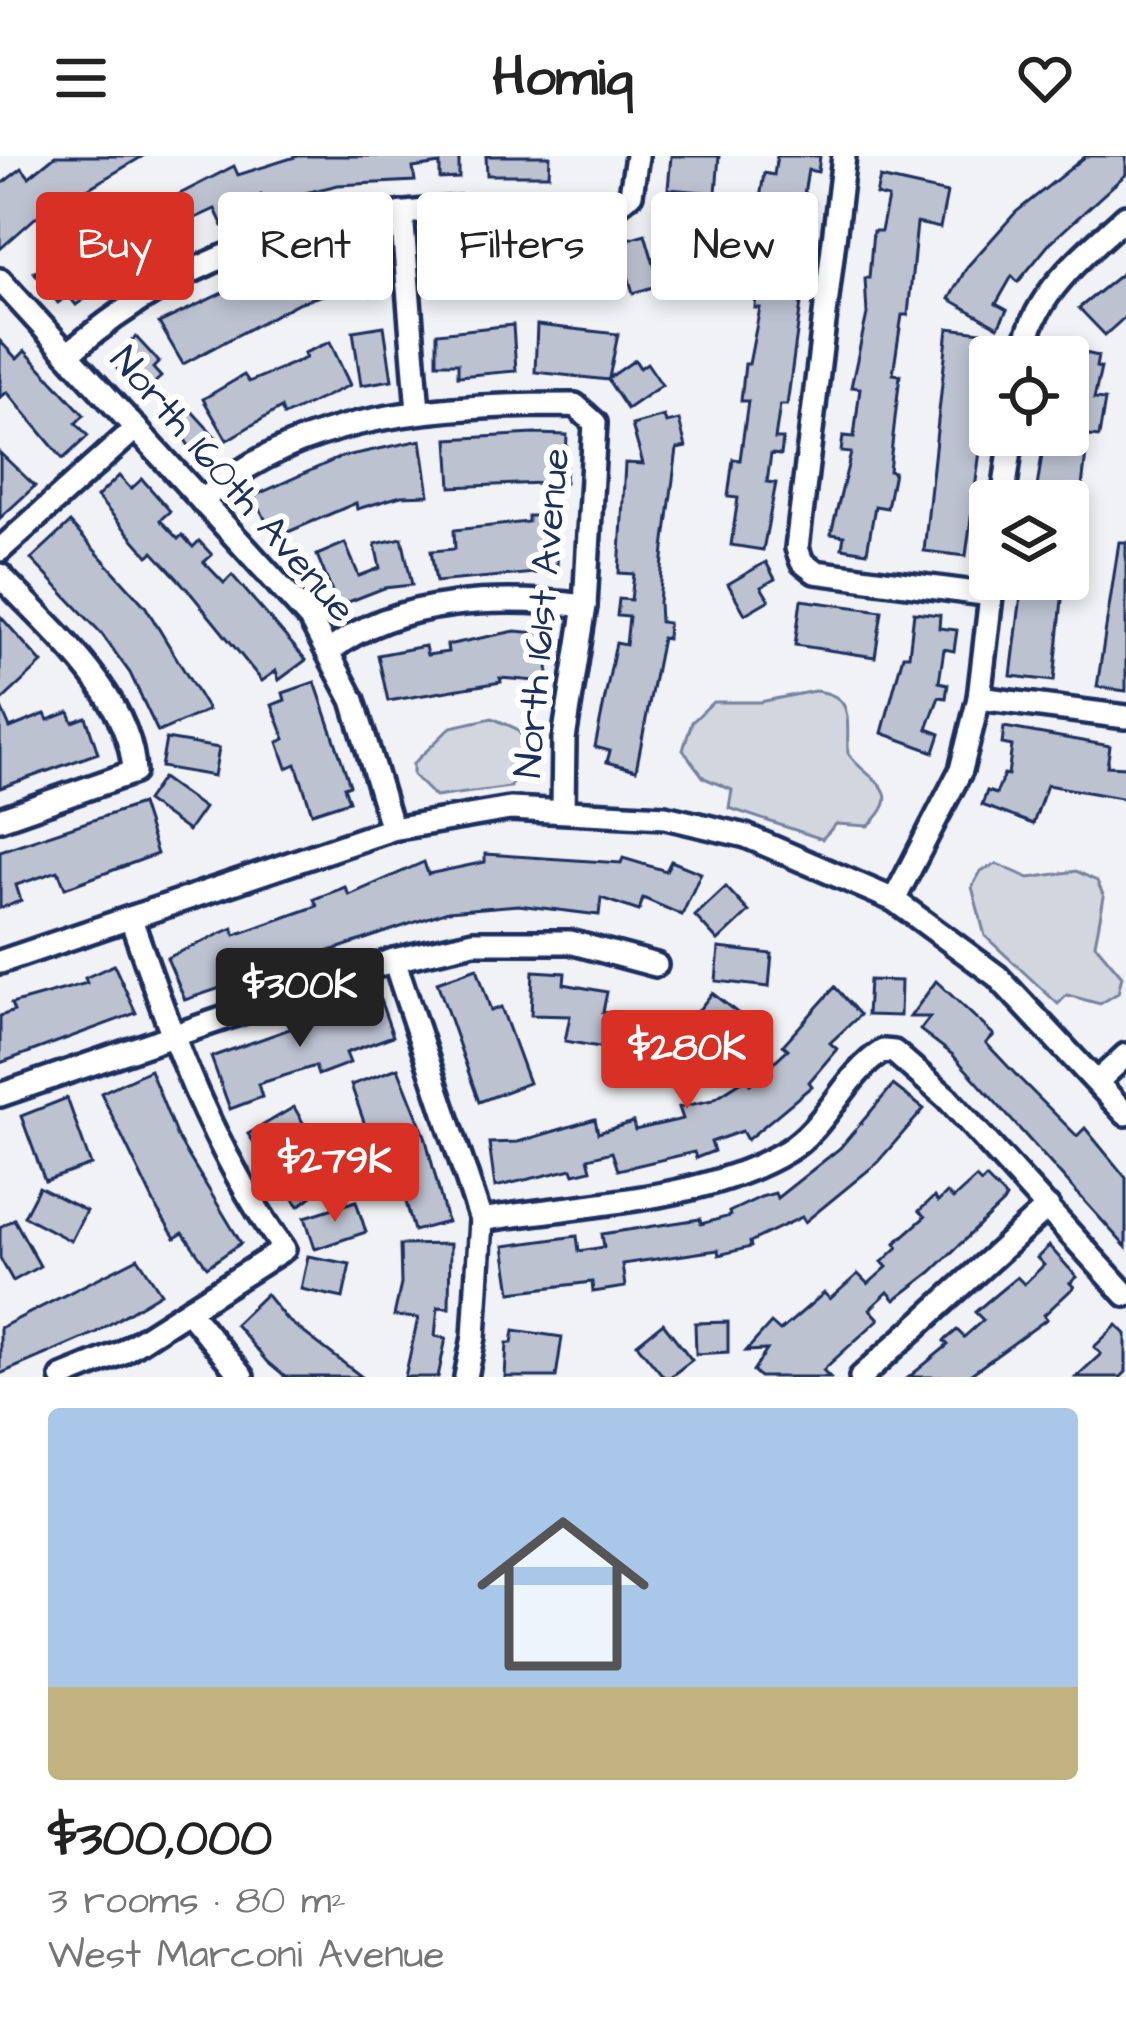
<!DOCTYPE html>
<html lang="en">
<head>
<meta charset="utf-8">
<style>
  :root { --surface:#fff; --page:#f2f2f2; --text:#222; --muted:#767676; --accent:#d93025 }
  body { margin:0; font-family:"Architects Daughter",sans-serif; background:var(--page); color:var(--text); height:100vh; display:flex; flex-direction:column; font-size:45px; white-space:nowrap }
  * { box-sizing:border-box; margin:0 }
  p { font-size:39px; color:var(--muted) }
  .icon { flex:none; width:66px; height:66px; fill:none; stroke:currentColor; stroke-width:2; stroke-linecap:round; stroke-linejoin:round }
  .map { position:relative; height:1221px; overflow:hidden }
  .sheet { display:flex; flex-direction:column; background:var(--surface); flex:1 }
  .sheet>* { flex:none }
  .hud { position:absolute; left:36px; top:36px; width:1056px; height:108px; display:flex; gap:24px }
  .buttons { position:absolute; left:969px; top:180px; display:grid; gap:24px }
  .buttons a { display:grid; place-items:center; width:120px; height:120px; border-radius:12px; background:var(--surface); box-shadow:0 6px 18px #0003; font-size:60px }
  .price { position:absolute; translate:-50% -102px; padding:0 27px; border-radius:12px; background:var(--accent); color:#fff; font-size:39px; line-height:78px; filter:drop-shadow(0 3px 6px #0008) }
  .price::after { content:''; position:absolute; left:50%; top:72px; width:36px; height:27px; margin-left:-18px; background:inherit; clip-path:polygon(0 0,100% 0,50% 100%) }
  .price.active { background:#222; color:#fff }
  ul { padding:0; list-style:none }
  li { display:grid; align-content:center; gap:24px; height:636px; padding:0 48px }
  li span { display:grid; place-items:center; height:372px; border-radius:12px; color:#555 }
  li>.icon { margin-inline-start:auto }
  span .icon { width:216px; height:216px; fill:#fffc; stroke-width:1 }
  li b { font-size:51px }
  .chip { padding:0 42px; border-radius:12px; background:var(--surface); box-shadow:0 6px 18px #0003; font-size:42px; line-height:108px }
  .chip.active { background:var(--accent); color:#fff }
  header { display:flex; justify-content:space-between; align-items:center; height:156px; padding:0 48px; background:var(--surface); font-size:54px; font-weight:700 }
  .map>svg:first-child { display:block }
  .green { fill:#d2d6df; stroke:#76829e; stroke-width:3 }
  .building { fill:#bcc2d0; stroke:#1b2f5e; stroke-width:3 }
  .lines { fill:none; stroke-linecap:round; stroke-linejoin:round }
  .minor-casing { stroke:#1b2f5e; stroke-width:30 }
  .minor { stroke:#fff; stroke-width:21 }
  .labels { text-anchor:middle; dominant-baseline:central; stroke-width:12; stroke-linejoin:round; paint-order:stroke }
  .street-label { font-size:39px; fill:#1b2f5e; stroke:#fff }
</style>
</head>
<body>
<header><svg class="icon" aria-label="menu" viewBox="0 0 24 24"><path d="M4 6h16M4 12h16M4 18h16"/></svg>Homiq<svg class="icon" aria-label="heart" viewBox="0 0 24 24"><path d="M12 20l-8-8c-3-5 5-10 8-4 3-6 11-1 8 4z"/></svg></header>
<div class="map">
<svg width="1126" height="1221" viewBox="0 0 1126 1221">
  <rect width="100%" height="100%" fill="#f1f2f5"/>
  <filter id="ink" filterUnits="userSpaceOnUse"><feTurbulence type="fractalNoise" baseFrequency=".00833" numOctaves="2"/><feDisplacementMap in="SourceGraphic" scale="24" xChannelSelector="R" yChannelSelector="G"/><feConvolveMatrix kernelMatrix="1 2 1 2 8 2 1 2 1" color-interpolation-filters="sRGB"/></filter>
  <g filter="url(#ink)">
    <g class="green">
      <path d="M814 535C856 538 846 566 848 597 865 625 911 631 868 670L836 668 822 683 729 652 732 634 704 622 683 594 692 566 713 546H760Z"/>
      <path d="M492 562 515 572 535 594 534 606 513 623 511 631 435 641 413 619V608L451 571Z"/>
      <path d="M997 708 1029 722 1076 715 1097 725 1104 741 1095 788 1122 820 1118 837 1100 848 1067 839 1058 848 985 780 972 731 981 715Z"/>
    </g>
    <g class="building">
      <path d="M55 0H143L55 52 51 48 0 93V29L22 12 29 21Z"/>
      <path d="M298 0H459V22L440 23V8L413 12 415 25 338 29 264 47 261 39 233 53 237 62 223 70 215 53 189 65 195 79 142 105 133 87 107 105 117 119 76 149 68 139 58 147 34 116 105 70 108 75 234 10 238 19Z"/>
      <path d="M486 0H550L549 19H487Z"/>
      <path d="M671 0H719L716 37 668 33Z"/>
      <path d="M777 0H820L818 16 808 14 803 44 814 46 811 75 787 249H780L775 283H783L781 299 771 298 767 326 776 327 763 394 731 389 738 342 728 341 733 303 740 304 748 245H741L745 208H749L760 152H755L758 101 769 57 758 56 764 17 774 19Z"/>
      <path d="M1086 0H1126V18L1050 87 1018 126 1012 120 996 148 1007 154 998 171 949 143 967 111 1016 56Z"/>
      <path d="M880 22 947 37 940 72 917 67 908 159H902L893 218 900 219 889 315 894 316 887 352 875 350 867 396 842 392 844 380 831 378 851 297 841 296 843 280 854 281 860 232 851 231 867 158 865 122H869L873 75H881L888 42 876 39Z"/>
      <path d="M672 49 712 73 697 100 656 76Z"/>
      <path d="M645 78 660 129 633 137 618 86Z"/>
      <path d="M521 79 588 81V92H603L601 129 513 127 477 134 476 123 431 125 430 112 441 111V88L490 80 491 97 520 94Z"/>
      <path d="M357 90 360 102 375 98 385 136 371 140 369 133 349 138 348 131 298 147 183 208 159 167 292 104Z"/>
      <path d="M1126 114V160L1105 179 1079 152Z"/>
      <path d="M513 169 516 215 458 220V207H437V177Z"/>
      <path d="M537 169 618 178 609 222 635 204 640 212 647 207 662 229 627 253 608 224 535 216Z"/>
      <path d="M384 170 392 224 361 229 353 175Z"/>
      <path d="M948 172 990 177 984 227 989 228 966 400 924 395Z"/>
      <path d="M136 181 159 206 153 212 161 221 141 239 109 204Z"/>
      <path d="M0 185 17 203 25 195 84 259 76 267 88 280 63 303 7 236 0 242Z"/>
      <path d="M330 186 350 229 284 260 281 252 227 284 203 243 244 219 249 226 306 202 304 197Z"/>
      <path d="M1068 193 1098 200 1096 211 1101 212 1094 243 1105 244 1099 281 1088 280 1076 383 1068 382V345H1035L1044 285 1068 289Z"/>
      <path d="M188 251 221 287 197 303 171 261Z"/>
      <path d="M664 260 666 267 679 264 686 291 677 293 664 392 659 446 660 466 668 467 667 483 662 482 636 614 607 606 610 595 595 591 616 487 626 489 629 461 617 460 619 443 631 444 634 418 619 417 625 307 643 308 632 269Z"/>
      <path d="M534 278 567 279 565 326 451 331 448 283Z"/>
      <path d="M421 284 429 339 401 340 357 353 356 347 274 382 254 340 341 301Z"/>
      <path d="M0 297 35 330 0 362Z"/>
      <path d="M119 320 131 333 142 323 170 355 160 364 178 383 182 379 193 391 199 385 212 399 204 406 224 427 232 419 306 504 279 524 276 515 262 525 188 434 153 396 148 400 97 341Z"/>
      <path d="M528 360H558L557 415 436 426 431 395 455 393 454 374 528 366Z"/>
      <path d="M70 367 145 450 208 554 158 576 130 517 101 477 31 403Z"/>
      <path d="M402 382 412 429 384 432 338 450 317 399 345 387 359 420 380 412 375 388Z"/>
      <path d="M1119 386H1126V535L1097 531Z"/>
      <path d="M766 406 775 423 761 431 769 444 745 458 728 428Z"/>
      <path d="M1023 423H1064L1054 525 1011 520Z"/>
      <path d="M801 444 882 455 875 501 795 489Z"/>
      <path d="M914 456 940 459 939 472 957 474 954 495 944 493 939 526 948 528 946 542 939 541 927 573 940 578 934 596 882 577 903 499H909Z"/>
      <path d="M0 460 42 507 0 546Z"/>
      <path d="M515 475 551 478 547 526 500 522 501 526 388 545 378 499 425 490 427 499 448 496 447 489Z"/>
      <path d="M315 526 350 629 344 631 349 645 312 657 296 608 287 612 278 586 285 583 272 549 285 544 283 537Z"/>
      <path d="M0 549 10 572 45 558 48 564 69 556 73 566 86 561 98 597 0 632Z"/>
      <path d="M1004 571 1110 590 1107 610 1126 611V643L1047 629 1033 668 982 649 987 635 996 638 1004 618 1008 619 1012 590 1002 588Z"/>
      <path d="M166 583 219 592 214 620 161 611Z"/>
      <path d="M162 622 204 652 188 675 146 645Z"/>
      <path d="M141 648 157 698 65 732 58 715 16 729 21 745 0 752V695Z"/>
      <path d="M485 698 621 707 623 702 666 715 671 705 701 717 682 759 643 742 639 755 601 742 599 759 518 749 448 755 185 844 167 802 233 772 235 779 317 750 314 743 345 731 349 739 424 706 428 718 485 706Z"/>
      <path d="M726 731 749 756 718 785 695 760Z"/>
      <path d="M719 792 772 798 769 831 716 825Z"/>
      <path d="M114 809 136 857 0 907V860L14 855 11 848 87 827 85 822Z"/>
      <path d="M477 812 491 855 501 851 529 927 479 946 437 826Z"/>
      <path d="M533 815 565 817 564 828 607 836 603 856 644 863 634 917 602 911 605 892 565 885 570 860 531 859Z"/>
      <path d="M869 824 901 825 900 860 867 859Z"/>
      <path d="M936 825 994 879 986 887 1019 922 1077 980 1085 972 1126 1022V1091L952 898 920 874 930 861H910Z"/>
      <path d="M835 831 860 859 830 887 837 893 809 926 812 930 747 984 742 975 711 986 714 995 696 1002 694 996 618 1014 612 996 588 1002 591 1014 574 1018 572 1013 495 1031 489 987 518 986 595 963 598 977 633 966 635 974 683 963 679 951 712 944 747 922 750 928 788 893 783 889Z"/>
      <path d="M712 837 749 866 728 893 691 864Z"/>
      <path d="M379 841 393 880 346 897 350 907 318 919 315 910 258 928 262 941 230 953 211 901Z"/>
      <path d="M678 860 696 895 667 910 649 874Z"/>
      <path d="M398 912 425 980 447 1066 414 1075 403 1035 387 1040 359 971 365 969 351 929Z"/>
      <path d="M150 914 177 981 241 1087 207 1111 183 1077 175 1082 158 1055 101 937Z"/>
      <path d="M893 929 924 953 876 1008 805 1066 802 1061 750 1086 751 1091 719 1099 718 1094 622 1108 625 1131 593 1136 592 1126 511 1136 504 1090 577 1080 579 1095 604 1091 602 1078 700 1063 701 1068 730 1060 729 1056 761 1041 775 1037 777 1042 840 992Z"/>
      <path d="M67 942 91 1009 45 1025 21 960Z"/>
      <path d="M294 951 312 982 306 986 334 1023 299 1050 248 978Z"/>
      <path d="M976 1022 981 1027 986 1022 1006 1042 1003 1047 931 1116 895 1144 888 1136 870 1153 879 1163 823 1214 830 1221H760L753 1215 767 1194 746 1195 771 1167 780 1175 824 1137 830 1143 858 1118 868 1128 887 1111 882 1106 898 1091 895 1087 925 1061 919 1055 934 1041 938 1046 947 1037 953 1043Z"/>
      <path d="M39 1031 86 1055 71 1085 24 1060Z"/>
      <path d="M356 1045 366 1076 315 1093 305 1061Z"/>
      <path d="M14 1063 40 1110 13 1125 0 1102V1071Z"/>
      <path d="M450 1088 449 1152 438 1151 435 1180 446 1182 438 1221H405L418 1162 394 1160 401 1128 400 1089Z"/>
      <path d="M1049 1090 1077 1121 1070 1127 1074 1131 1044 1159 1047 1163 967 1221H909L948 1189 944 1185 957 1174 964 1181 983 1164 975 1156 988 1145 1017 1121 1024 1128 1044 1109 1037 1102Z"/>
      <path d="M308 1100 350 1108 343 1142 301 1133Z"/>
      <path d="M138 1102 161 1137 95 1177 0 1218V1172Z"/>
      <path d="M266 1138 286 1163 362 1221H285L267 1206 235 1168Z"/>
      <path d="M728 1166V1196L696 1198 695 1167Z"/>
      <path d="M663 1167 692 1204 670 1221H664L637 1188Z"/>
      <path d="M1117 1169 1126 1178V1216L1121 1221H1076L1101 1198 1094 1191Z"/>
      <path d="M514 1174 562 1181 556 1221H505L507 1187H512Z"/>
    </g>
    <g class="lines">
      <g class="minor-casing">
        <g id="minor">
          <path d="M844 0 797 392 802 406 815 416 991 439"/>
          <path d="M402 57 418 255"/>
          <path d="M0 124 310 463 353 544 392 673"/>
          <path d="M68 198C201 83 332 57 503 50 539 49 578 56 613 52L631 38 637 0"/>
          <path d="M1022 201C1033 137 1081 102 1126 60"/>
          <path d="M202 345C302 254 449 249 575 249L595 267 585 450 564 583 563 653"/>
          <path d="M1003 345 1012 279"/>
          <path d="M0 394 136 272"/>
          <path d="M0 419C49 472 131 539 134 616L0 663"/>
          <path d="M331 494C397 441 505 440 585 450"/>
          <path d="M979 542 1126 561"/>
          <path d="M894 744 961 614 979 542 993 423"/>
          <path d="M394 804 481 1064 474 1181 466 1221"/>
          <path d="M0 806 392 673 510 653 665 661 746 680 894 744 997 820 1126 958"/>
          <path d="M1097 926 1126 899"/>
          <path d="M0 939 394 804 474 786H570L656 809"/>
          <path d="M481 1064C579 1048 702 1046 787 995 828 970 844 919 883 895L894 896 947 942 1126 1139"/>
          <path d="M189 1156 242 1221"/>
          <path d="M62 1221 121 1197 284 1093C210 991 172 880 131 763"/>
          <path d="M861 1221 1048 1051"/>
        </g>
      </g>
      <use href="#minor" class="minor"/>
    </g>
  </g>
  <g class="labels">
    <g class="street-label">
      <text transform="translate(232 329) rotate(49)">North 160th Avenue</text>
      <text transform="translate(543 457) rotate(-85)">North 161st Avenue</text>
    </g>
  </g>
</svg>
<div class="buttons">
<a><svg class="icon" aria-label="locate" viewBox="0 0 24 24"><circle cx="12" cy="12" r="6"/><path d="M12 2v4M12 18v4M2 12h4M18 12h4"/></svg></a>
<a><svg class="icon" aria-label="layers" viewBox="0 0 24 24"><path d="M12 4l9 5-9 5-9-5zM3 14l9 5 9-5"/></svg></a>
</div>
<b class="price active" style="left:300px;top:894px">$300K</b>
<b class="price" style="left:687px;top:956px">$280K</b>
<b class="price" style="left:335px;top:1069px">$279K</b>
<div class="hud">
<a class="chip active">Buy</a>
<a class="chip">Rent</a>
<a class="chip">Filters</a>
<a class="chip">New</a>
</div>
</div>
<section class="sheet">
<ul>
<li><span style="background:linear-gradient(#a9c7e8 75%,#c2b280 0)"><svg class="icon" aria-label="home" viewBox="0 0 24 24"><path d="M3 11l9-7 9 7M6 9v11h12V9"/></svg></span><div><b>$300,000</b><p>3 rooms · 80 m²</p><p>West Marconi Avenue</p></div></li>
</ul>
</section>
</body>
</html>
